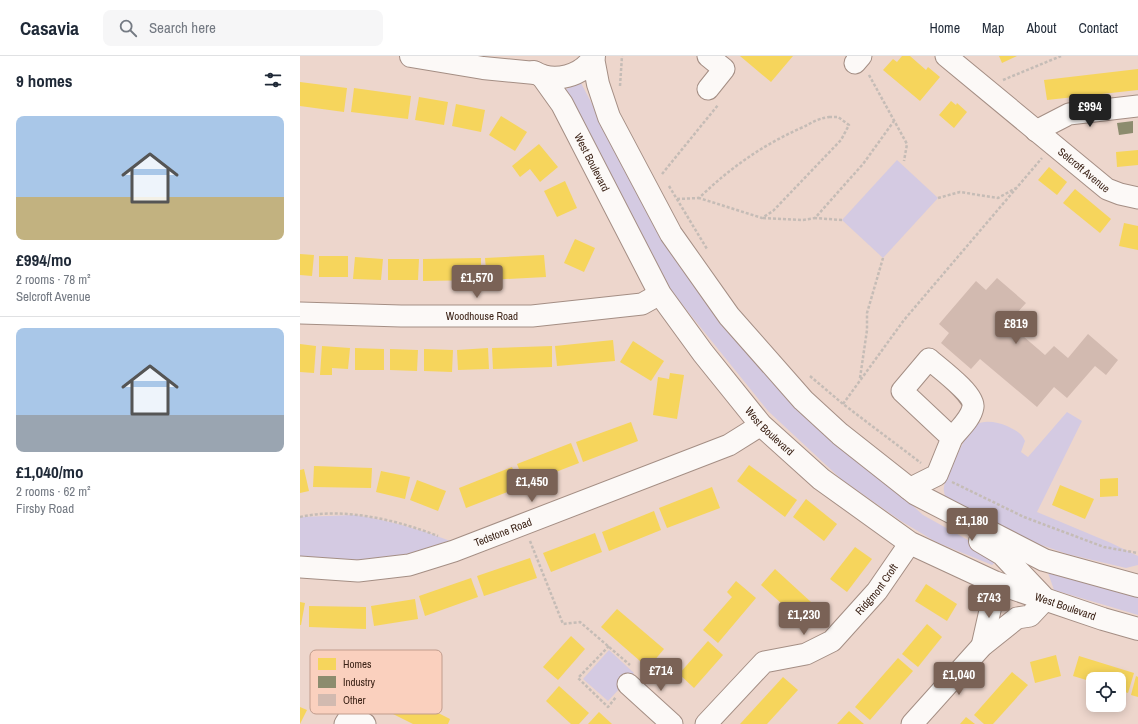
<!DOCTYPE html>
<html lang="en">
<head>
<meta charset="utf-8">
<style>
  :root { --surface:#fff; --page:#f6f6f7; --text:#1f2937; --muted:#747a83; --line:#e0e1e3; --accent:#7a6256 }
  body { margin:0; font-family:"Archivo Narrow",sans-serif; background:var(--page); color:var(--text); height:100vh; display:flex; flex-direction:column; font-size:15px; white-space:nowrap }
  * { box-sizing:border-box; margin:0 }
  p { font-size:13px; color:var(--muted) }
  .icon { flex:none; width:22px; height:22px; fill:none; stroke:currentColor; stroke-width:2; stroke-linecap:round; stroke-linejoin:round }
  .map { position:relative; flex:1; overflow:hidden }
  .drawer { display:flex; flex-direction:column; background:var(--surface); width:300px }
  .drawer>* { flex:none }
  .buttons { position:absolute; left:786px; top:616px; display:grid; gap:8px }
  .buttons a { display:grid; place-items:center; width:40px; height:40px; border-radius:8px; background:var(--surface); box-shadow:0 2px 10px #0003; font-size:20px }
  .price { position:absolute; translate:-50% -34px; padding:0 9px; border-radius:4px; background:var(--accent); color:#fff; font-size:13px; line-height:26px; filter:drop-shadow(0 1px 2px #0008) }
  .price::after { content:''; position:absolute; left:50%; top:24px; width:12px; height:9px; margin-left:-6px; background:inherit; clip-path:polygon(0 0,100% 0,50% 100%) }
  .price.selected { background:#222; color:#fff }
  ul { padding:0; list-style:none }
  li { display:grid; align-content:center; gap:8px; height:212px; padding:0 16px }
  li+li { border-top:1px solid var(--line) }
  li span { display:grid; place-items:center; height:124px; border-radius:8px; color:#555 }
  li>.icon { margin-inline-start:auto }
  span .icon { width:72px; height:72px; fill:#fffc; stroke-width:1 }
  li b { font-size:17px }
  h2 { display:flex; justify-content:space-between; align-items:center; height:48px; padding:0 16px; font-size:17px }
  header { display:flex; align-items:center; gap:24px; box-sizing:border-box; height:56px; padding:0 20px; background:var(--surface); border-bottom:1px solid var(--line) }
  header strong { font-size:19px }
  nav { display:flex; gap:22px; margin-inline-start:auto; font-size:14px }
  .search { width:280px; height:36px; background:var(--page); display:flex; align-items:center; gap:10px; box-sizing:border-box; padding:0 14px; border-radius:8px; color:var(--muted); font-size:15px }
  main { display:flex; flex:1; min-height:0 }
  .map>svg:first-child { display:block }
  .green { fill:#d4cae2 }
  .homes { fill:#f6d55c }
  .industry { fill:#8c8c6e }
  .building { fill:#d2bab0 }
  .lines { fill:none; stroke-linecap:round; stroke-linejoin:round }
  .minor-casing { stroke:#a48e84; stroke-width:23 }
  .major-casing { stroke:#a48e84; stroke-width:24 }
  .path { stroke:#c5bcb6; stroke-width:2.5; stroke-dasharray:3 2; stroke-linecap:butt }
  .minor { stroke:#fcf9f7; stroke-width:21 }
  .major { stroke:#fcf9f7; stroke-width:22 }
  .labels { text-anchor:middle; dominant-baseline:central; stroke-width:4; stroke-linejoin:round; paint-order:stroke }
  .street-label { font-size:11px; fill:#3c2317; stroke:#fad0be }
  .key { fill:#fad0be; stroke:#c19c8c; stroke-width:1 }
  .key-label { font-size:11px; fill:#3c2317 }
</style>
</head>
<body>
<header>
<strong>Casavia</strong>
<div class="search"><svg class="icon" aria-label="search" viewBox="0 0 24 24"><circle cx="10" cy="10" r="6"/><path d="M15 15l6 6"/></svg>Search here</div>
<nav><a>Home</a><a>Map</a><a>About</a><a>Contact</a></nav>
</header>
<main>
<section class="drawer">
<h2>9 homes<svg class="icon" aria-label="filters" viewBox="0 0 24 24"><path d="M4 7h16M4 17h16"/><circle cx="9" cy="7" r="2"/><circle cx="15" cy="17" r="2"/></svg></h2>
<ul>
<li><span style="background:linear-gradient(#a9c7e8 65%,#c2b280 0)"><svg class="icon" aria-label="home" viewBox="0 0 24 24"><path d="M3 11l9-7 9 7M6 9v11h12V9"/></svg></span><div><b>£994/mo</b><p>2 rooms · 78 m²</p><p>Selcroft Avenue</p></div></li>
<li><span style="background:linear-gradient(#a9c7e8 70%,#9aa5b1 0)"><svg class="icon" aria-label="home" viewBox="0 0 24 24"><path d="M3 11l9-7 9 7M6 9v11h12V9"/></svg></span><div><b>£1,040/mo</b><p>2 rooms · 62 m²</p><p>Firsby Road</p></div></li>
</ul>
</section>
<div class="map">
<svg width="838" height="668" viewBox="0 0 838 668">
  <rect width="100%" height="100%" fill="#edd6cc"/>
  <g class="green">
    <path d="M281 27 348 154 568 409 623 459 695 499 698 504 692 509 636 486 601 465 541 423 468 355 372 236 319 139 266 33Z"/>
    <path d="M597 104 638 142 583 202 542 164Z"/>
    <path d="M767 356 782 365 737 456 811 487 838 500V509L826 512 767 498 713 479 645 441C645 438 643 434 644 431 645 422 667 376 674 370 683 363 697 366 707 370 715 374 722 377 725 385L721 396 728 401Z"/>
    <path d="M55 459C94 465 129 476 165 491L154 495 0 511V461Z"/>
    <path d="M747 514 838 539V559L754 534Z"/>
    <path d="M309 594 334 617 308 645 283 623Z"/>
  </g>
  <g class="homes">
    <path d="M440 0H493L471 26Z"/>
    <path d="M602 0H610L626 14 628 11 640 21 620 45 583 14 593 3 597 6Z"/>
    <path d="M699 0H717L702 7Z"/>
    <path d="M838 13V34L747 44 744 24Z"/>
    <path d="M0 26 47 32 44 56 0 50Z"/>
    <path d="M54 32 111 40 108 63 51 56Z"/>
    <path d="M119 41 148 46 144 69 115 64Z"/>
    <path d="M651 45 656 49 657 47 667 56 654 72 639 59Z"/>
    <path d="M156 48 185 54 181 76 152 70Z"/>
    <path d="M201 60 227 76 215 95 189 79Z"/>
    <path d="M239 88 258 111 240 126 230 113 220 121 212 110Z"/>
    <path d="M838 94V109L817 111 816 96Z"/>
    <path d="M749 111 767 126 757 139 738 124Z"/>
    <path d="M265 125 277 152 257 161 244 135Z"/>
    <path d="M775 133 811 163 800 177 763 147Z"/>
    <path d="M824 167 838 170V194L819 190Z"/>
    <path d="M275 183 295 192 284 216 264 207Z"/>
    <path d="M0 198 14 199 12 220 0 219Z"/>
    <path d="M244 199 246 221 187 224 185 202Z"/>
    <rect x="19" y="200" width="29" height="21"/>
    <path d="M55 201 83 203 81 224 53 223Z"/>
    <path d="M181 202V224L123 225V203Z"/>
    <path d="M88 203H119L118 224H88Z"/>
    <path d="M313 284 315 305 257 310 255 290Z"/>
    <path d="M333 285 364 305 351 325 320 306Z"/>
    <path d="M0 288 16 290 14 317 0 316Z"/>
    <path d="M22 290 50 292 48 313 32 312V319H20Z"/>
    <path d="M252 290V311L193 313 192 292Z"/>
    <path d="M55 292 84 293V314H55Z"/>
    <path d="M188 292 189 313 158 314 157 294Z"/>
    <path d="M90 293 118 294 117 315 90 314Z"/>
    <path d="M124 293 153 294 152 316 124 315Z"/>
    <path d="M370 317 384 319 377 363 353 359 358 321 369 323Z"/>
    <path d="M331 366 338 385 283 406 276 386Z"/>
    <path d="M271 387 279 407 225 428 217 408Z"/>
    <path d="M449 409 497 444 485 461 437 425Z"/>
    <path d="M14 410 72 412 71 432 13 431Z"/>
    <path d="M212 411 220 431 166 452 159 432Z"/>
    <path d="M4 413 9 435 0 437V414Z"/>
    <path d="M81 415 110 421 105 443 76 436Z"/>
    <path d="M818 422V440L800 441V423Z"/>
    <path d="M117 424 146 435 138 455 110 444Z"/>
    <path d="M760 429 794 443 785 463 752 449Z"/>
    <path d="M412 431 420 452 367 472 359 452Z"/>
    <path d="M506 443 537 468 524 485 493 461Z"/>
    <path d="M354 455 361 474 309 495 302 476Z"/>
    <path d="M295 477 302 496 251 516 243 497Z"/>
    <path d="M555 491 572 503 547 536 530 523Z"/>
    <path d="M230 502 237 522 184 540 177 520Z"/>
    <path d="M475 513 523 557 509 572 461 529Z"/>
    <path d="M171 522 178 541 125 560 119 540Z"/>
    <path d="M436 525 456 542 418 587 403 574 432 541 427 536Z"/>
    <path d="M626 528 657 548 647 565 615 545Z"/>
    <path d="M115 543 118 563 74 570 71 550Z"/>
    <path d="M0 546 5 547 1 569H0Z"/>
    <path d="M9 550 66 551V573L9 571Z"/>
    <path d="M317 553 364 593 348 612 301 571Z"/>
    <path d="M627 568 642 581 618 611 602 598Z"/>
    <path d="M271 580 285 593 258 624 243 611Z"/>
    <path d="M408 585 423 599 394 632 379 618Z"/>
    <path d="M756 599 761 620 735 627 730 606Z"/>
    <path d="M779 600 834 617 828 637 819 634V623H793V626L773 620Z"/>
    <path d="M598 602 613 615 570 664 555 651Z"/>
    <path d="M712 616 728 629 693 668H684L674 659Z"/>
    <path d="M836 620 838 621V641L831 639Z"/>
    <path d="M483 621 498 634 467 668H440Z"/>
    <path d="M259 630 289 657 279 668H271L246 645Z"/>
    <path d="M99 637 150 663 148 668H113L89 656Z"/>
    <path d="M0 651 7 654 0 668Z"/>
    <path d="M549 655 564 668H537Z"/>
    <path d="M299 656 312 668H288Z"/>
    <path d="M666 661 675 668H660Z"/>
  </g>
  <path class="industry" d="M833 65V77L819 79 817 67Z"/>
  <path class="building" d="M697 222 726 247 708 267 745 299 754 290 768 302 788 278 818 304 806 319 795 310 767 342 754 331 737 351 680 303 671 313 641 287 649 277 639 268 676 225 686 234Z"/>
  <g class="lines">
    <g class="minor-casing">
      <g id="minor">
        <path id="s1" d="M646 0 807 133 820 138 838 142"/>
        <path d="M555 7 561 0"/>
        <path d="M408 33 424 13 408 0"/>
        <path d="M736 75 769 58 838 50"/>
        <path id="s2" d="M0 257 101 260H232L342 248 360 238"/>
        <path d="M609 433 637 419 652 382 602 335 629 303C639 312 675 338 673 351 671 363 659 373 652 382"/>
        <path id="s3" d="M0 511 58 515 109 509 154 495 429 389 461 369"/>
        <path d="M682 590 691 550V532L694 526"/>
        <path d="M328 628 372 668"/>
        <path d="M45 668 50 660 65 668"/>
        <path id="s4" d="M406 668 464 606 506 598 532 585 577 535 610 487"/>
        <path d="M612 668 682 590 717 562 730 560 745 544"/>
      </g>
    </g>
    <g class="major-casing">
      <g id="major">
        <path d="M111 0 183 12 235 17"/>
        <path d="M293 2 298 28 309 61 371 178 429 260 503 344 540 378 616 438 744 504 838 530"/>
        <path d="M234 16C254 28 283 20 294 0"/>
        <path id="s5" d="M242 20 262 48 360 238 403 297 461 369 521 423 610 487 694 526 803 563 838 573"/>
        <path d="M680 485 702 498 742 540"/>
      </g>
    </g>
    <g class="path">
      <path d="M569 19 607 88 604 105"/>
      <path d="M703 24 761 0"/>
      <path d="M320 30 322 0"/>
      <path d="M529 61H538L549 69 541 84 473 155 462 162 399 142C430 112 461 90 501 72 512 67 516 63 529 61Z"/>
      <path d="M362 118 418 49"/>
      <path d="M369 130 407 193"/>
      <path d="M638 142 660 136 698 142 716 132"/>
      <path d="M377 143 399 142"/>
      <path d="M463 162 503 164 515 162"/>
      <path d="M542 164 515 162 563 108 594 65"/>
      <path d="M510 320 543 348 621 407"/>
      <path d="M560 322 567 274V257L583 202"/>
      <path d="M543 348 604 264 742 102"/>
      <path d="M652 426 724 461 804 491 838 497"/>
      <path d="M0 461C44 451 97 464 138 480"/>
      <path d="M230 485 263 568 280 566 330 609"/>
      <path d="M309 590 278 622 308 651 316 641"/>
    </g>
    <use href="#minor" class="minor"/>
    <use href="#major" class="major"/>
  </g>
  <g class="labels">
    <g class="street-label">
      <text stroke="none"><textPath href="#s5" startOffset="100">West Boulevard</textPath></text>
      <text stroke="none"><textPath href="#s1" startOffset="179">Selcroft Avenue</textPath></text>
      <text stroke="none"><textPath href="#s2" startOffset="182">Woodhouse Road</textPath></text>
      <text stroke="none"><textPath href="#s5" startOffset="424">West Boulevard</textPath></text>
      <text stroke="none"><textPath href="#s3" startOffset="209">Tedstone Road</textPath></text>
      <text stroke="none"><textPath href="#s4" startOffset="225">Ridgmont Croft</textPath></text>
      <text stroke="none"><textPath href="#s5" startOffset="772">West Boulevard</textPath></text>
    </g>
  </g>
  <rect x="10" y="594" width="132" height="64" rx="6" class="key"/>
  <rect x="18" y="602" width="18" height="12" fill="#f6d55c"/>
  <rect x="18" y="620" width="18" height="12" fill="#8c8c6e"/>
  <rect x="18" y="638" width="18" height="12" fill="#d2bab0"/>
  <g class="key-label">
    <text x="43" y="612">Homes</text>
    <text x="43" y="630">Industry</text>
    <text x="43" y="648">Other</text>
  </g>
</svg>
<div class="buttons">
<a><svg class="icon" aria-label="locate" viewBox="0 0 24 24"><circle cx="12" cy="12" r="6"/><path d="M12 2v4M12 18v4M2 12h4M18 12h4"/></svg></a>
</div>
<b class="price selected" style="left:790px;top:72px">£994</b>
<b class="price" style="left:177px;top:243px">£1,570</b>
<b class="price" style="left:716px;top:289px">£819</b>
<b class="price" style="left:232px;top:447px">£1,450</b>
<b class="price" style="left:672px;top:486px">£1,180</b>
<b class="price" style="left:689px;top:563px">£743</b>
<b class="price" style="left:504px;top:580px">£1,230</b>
<b class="price" style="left:361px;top:636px">£714</b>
<b class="price" style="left:659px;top:640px">£1,040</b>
</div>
</main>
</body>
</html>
